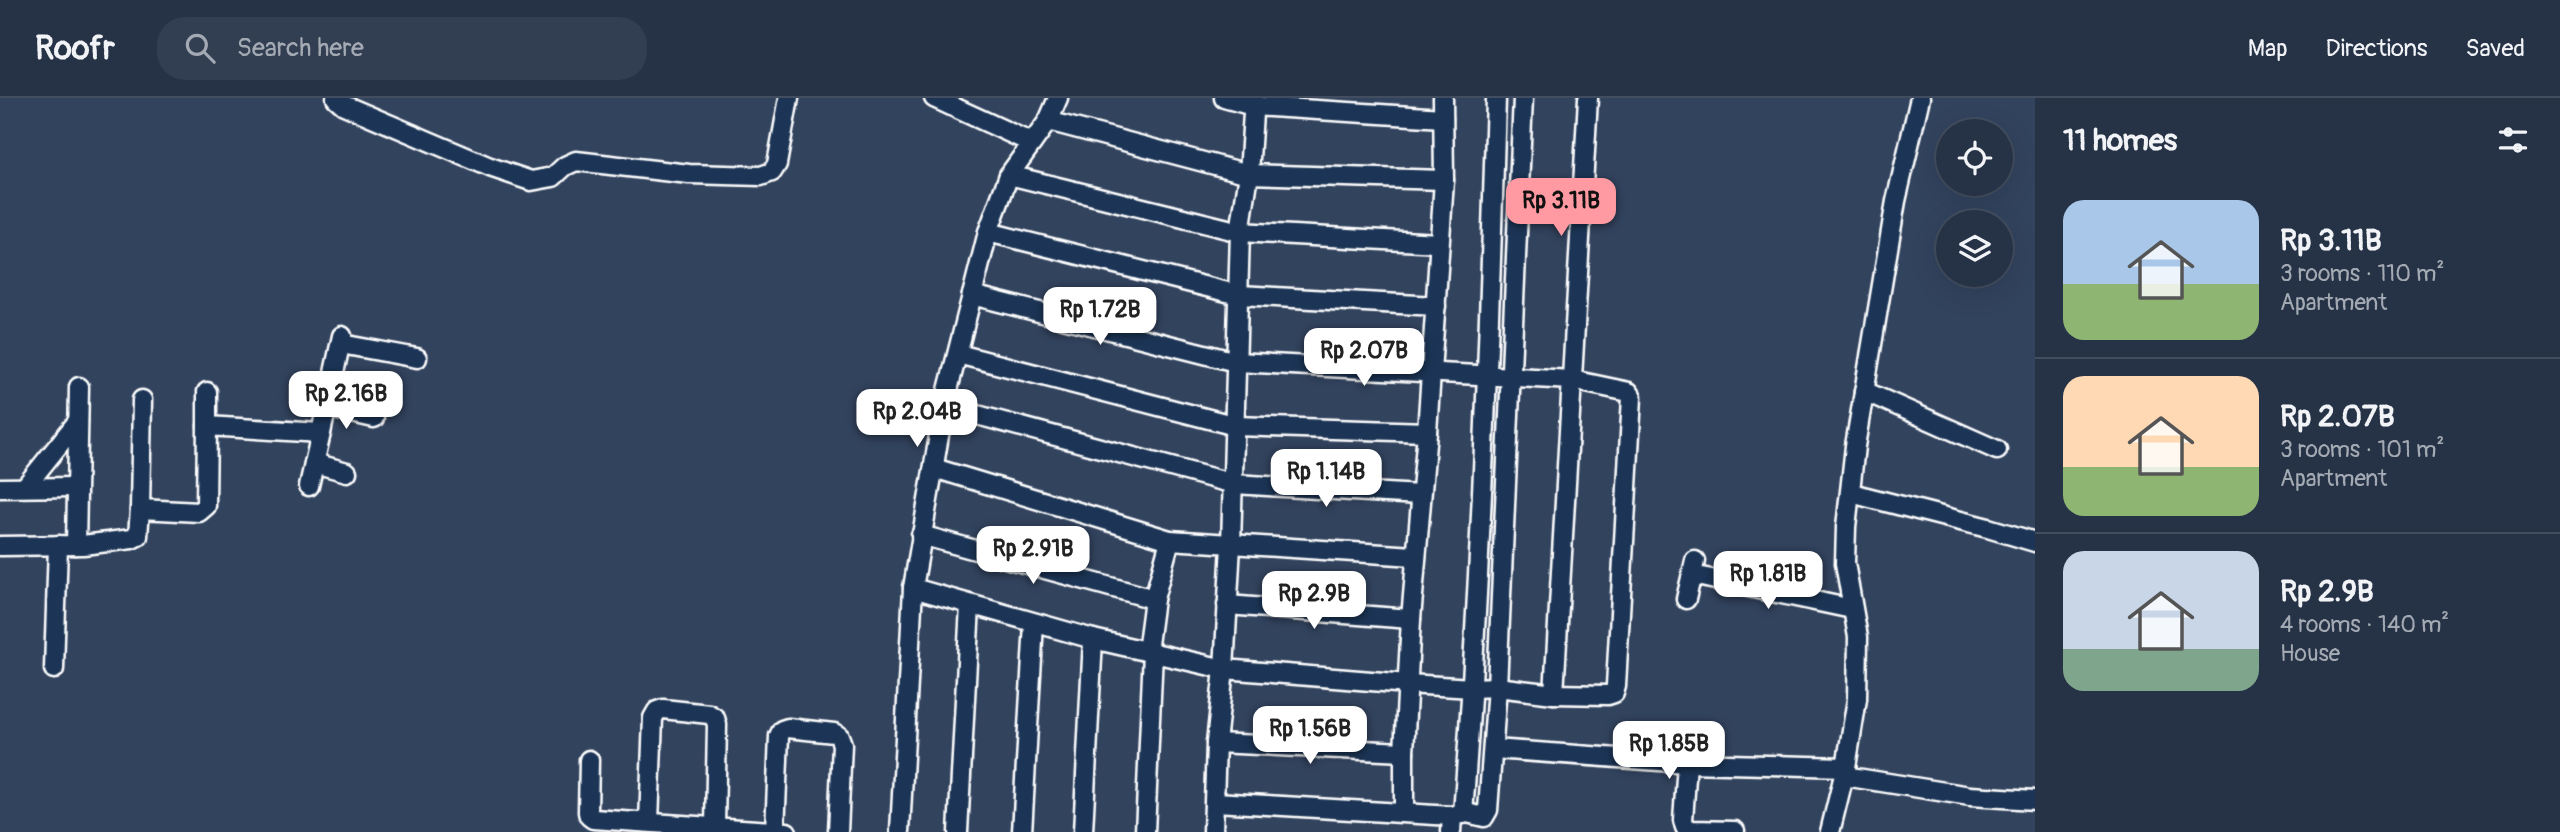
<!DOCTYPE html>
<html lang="en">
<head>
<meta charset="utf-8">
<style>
  :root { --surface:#263246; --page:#323e51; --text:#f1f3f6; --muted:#a4aab3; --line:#424d5f; --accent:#ff9aa2 }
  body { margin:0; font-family:Pangolin,sans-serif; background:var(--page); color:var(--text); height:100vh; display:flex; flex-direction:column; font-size:26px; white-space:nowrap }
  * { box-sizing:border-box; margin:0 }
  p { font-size:23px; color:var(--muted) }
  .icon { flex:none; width:38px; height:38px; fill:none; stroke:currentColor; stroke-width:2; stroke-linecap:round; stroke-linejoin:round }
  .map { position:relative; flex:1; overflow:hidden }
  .details { display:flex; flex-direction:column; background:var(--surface); width:525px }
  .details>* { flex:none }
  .buttons { position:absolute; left:1936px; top:21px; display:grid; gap:14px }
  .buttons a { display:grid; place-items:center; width:77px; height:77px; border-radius:50%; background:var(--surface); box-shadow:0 7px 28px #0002,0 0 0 2px var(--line); font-size:35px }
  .price { position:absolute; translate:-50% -60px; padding:0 16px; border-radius:14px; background:#fff; color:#222; font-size:23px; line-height:46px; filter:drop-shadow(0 2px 4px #0008) }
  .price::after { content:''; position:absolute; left:50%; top:42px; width:21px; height:16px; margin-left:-10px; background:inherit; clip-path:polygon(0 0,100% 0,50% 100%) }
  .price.current { background:var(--accent); color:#111 }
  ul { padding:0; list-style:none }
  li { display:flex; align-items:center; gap:21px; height:175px; padding:0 28px }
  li+li { border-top:2px solid var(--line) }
  li span { display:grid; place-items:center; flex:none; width:196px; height:140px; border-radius:21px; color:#555 }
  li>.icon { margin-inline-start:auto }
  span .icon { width:84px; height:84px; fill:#fffc; stroke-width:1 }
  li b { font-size:30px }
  h2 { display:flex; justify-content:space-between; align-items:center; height:84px; padding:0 28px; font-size:30px }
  header { display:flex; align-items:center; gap:42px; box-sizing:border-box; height:98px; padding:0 35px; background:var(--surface); border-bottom:2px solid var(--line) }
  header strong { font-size:33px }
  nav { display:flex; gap:38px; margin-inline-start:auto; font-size:24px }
  .search { width:490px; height:63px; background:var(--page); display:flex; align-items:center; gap:18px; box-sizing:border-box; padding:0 24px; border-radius:28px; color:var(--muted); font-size:26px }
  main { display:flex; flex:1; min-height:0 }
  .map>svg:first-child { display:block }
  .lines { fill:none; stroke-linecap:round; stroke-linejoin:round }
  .street-casing { stroke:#fff; stroke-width:23 }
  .street { stroke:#1d3557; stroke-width:18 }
</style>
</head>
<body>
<header>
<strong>Roofr</strong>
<div class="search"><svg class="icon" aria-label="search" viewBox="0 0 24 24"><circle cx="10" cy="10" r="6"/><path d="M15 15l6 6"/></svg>Search here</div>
<nav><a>Map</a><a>Directions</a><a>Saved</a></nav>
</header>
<main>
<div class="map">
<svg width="2035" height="734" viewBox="0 0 2035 734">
  <rect width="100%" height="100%" fill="#32435e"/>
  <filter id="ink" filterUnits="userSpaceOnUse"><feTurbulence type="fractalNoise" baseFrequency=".0143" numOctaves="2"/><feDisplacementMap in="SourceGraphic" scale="14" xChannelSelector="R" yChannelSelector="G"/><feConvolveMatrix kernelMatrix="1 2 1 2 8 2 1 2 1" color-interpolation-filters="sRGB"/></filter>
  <g filter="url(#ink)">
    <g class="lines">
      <g class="street-casing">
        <g id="street">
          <path d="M336 0 344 7 490 69 531 83 553 79 565 68 576 63 689 76 761 78 772 74 777 66 789 0"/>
          <path d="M934 0 1032 45"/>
          <path d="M1224 0 1253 8 1443 20"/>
          <path d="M1048 23 1249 76 1444 82"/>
          <path d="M1009 77 1240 134 1439 145"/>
          <path d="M988 134 1239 197 1436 208"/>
          <path d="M341 246 417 260"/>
          <path d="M958 256 1236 328 1427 334"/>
          <path d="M1864 293 1997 352"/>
          <path d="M207 294V328"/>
          <path d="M944 308 1234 386 1420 397"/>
          <path d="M326 309 374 320"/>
          <path d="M314 365 347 374"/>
          <path d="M934 370 1170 442 1414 458"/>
          <path d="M309 388 321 335"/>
          <path d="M25 389 78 323"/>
          <path d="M0 390 76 389"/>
          <path d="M1851 395 1988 430 2035 444"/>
          <path d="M140 411 142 302"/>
          <path d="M921 437 1154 501"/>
          <path d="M76 447 79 289"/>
          <path d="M0 448 83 447 132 441 138 438 140 411 199 414 206 408 207 328 321 335 342 238"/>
          <path d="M1692 477 1852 511"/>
          <path d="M913 490 1093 541 1224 571 1408 586 1472 590 1497 589 1554 596 1608 597 1614 595 1616 588 1632 299 1629 294 1572 282 1236 264 972 197"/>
          <path d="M1686 501 1695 463"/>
          <path d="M1227 507 1411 521"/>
          <path d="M1147 554 1154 501 1170 442"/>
          <path d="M54 571 58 447"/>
          <path d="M1554 596 1588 0"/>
          <path d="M1216 645 1404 654"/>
          <path d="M1494 651 1687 665 1846 669"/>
          <path d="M589 662 588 714 589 718 593 721 787 734"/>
          <path d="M1687 665 1683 722 1685 729 1692 732 1735 733"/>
          <path d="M1844 678 1970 698 2035 702"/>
          <path d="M1215 704 1452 718"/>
          <path d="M1404 714V654L1411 521 1427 334 1444 82 1443 0"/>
          <path d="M1463 716C1481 477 1489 239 1496 0"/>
          <path d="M649 724 653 620 657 613 663 611 709 616 715 620 717 627 715 728"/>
          <path d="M775 733 779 638 782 632 788 630 834 635 839 638 842 646 838 734"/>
          <path d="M900 734 913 490 944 308 988 134 1009 77 1048 23 1058 0"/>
          <path d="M958 734 970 507"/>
          <path d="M1022 734 1034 525"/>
          <path d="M1083 734 1093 541"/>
          <path d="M1145 734 1153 554"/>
          <path d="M1213 734 1216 645 1224 571 1231 447 1240 134 1249 76 1254 0"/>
          <path d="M1451 734 1452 718 1467 715 1484 719 1488 712 1497 589 1523 0"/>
          <path d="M1830 734 1846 669 1857 601 1858 539 1845 465 1846 429 1855 348 1896 103 1920 0"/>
        </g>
      </g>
      <use href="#street" class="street"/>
    </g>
  </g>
</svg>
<div class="buttons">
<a><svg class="icon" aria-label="locate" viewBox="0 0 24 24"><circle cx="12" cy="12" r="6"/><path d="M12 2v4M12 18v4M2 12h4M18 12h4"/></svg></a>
<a><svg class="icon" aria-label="layers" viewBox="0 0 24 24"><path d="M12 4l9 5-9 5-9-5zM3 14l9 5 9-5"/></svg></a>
</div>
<b class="price current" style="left:1561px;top:140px">Rp 3.11B</b>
<b class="price" style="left:1100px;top:249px">Rp 1.72B</b>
<b class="price" style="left:1364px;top:290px">Rp 2.07B</b>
<b class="price" style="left:346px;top:333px">Rp 2.16B</b>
<b class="price" style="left:917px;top:351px">Rp 2.04B</b>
<b class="price" style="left:1326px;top:411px">Rp 1.14B</b>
<b class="price" style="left:1033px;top:488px">Rp 2.91B</b>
<b class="price" style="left:1768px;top:513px">Rp 1.81B</b>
<b class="price" style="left:1314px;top:533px">Rp 2.9B</b>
<b class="price" style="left:1310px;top:668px">Rp 1.56B</b>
<b class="price" style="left:1669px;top:683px">Rp 1.85B</b>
</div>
<section class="details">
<h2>11 homes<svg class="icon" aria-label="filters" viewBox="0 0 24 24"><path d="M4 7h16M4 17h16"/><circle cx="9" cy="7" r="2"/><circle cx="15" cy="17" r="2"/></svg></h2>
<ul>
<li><span style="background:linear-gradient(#a9c7e8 60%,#8fb573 0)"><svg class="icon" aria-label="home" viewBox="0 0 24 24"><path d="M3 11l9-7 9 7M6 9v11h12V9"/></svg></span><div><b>Rp 3.11B</b><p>3 rooms · 110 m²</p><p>Apartment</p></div></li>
<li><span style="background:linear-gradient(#ffd9b3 65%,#8fb573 0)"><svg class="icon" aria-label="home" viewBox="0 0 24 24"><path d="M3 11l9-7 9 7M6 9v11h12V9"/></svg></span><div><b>Rp 2.07B</b><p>3 rooms · 101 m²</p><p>Apartment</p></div></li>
<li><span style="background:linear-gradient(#c9d6e8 70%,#7fa58c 0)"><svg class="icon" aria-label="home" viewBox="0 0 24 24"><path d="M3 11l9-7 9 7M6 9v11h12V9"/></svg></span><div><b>Rp 2.9B</b><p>4 rooms · 140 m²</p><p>House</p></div></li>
</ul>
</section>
</main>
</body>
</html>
